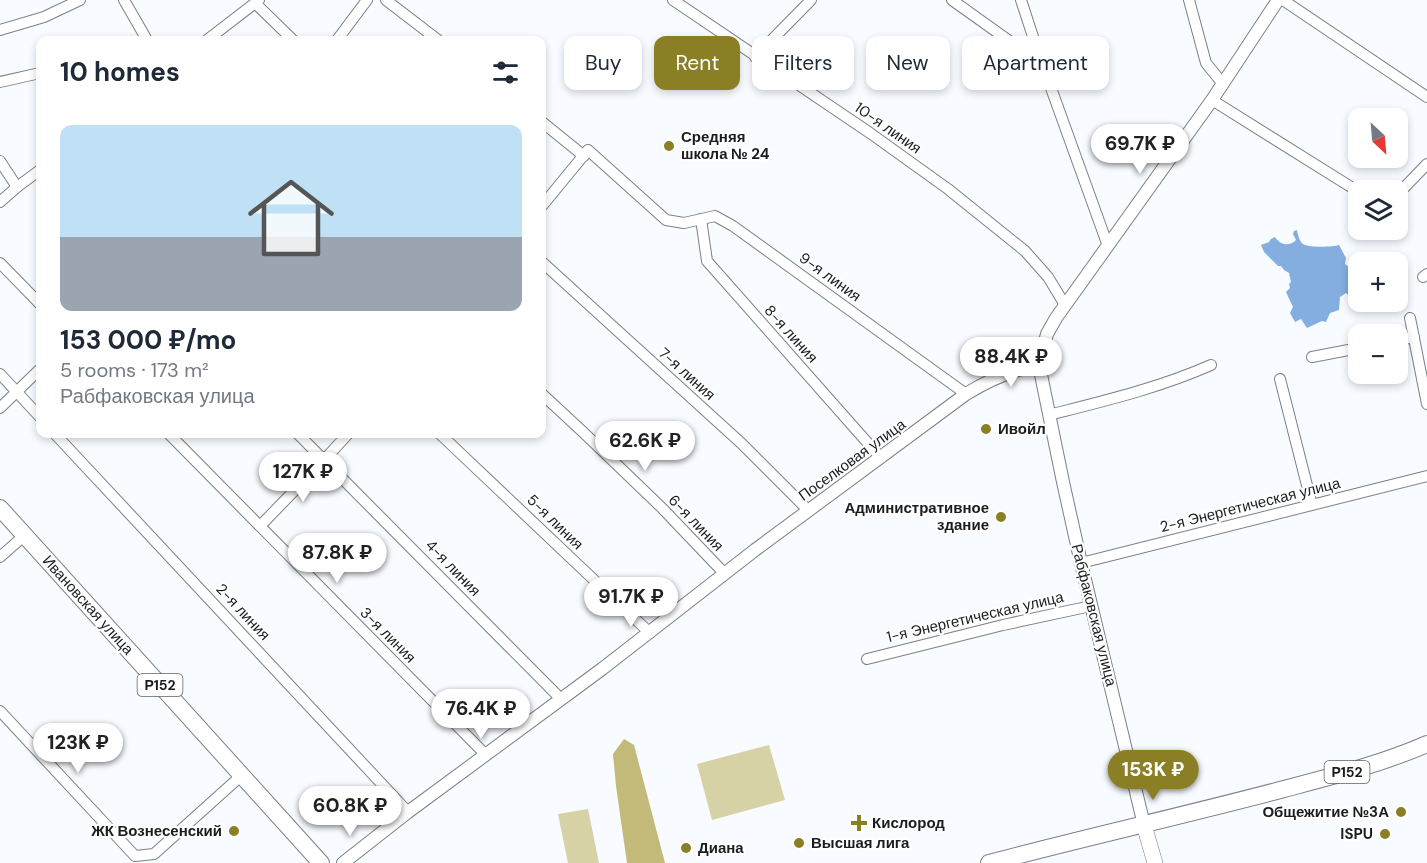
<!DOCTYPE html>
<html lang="en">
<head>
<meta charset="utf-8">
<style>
  :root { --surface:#fff; --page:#f6f6f7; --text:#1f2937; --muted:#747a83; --line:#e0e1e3; --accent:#8b7f25 }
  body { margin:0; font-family:"DM Sans",sans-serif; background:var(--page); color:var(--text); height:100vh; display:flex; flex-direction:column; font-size:22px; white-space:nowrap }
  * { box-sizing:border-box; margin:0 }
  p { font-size:20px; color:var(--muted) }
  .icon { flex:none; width:33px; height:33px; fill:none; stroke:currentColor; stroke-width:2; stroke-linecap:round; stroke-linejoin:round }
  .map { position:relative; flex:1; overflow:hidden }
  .drawer { position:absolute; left:36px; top:36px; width:510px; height:402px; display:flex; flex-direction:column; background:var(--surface); border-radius:12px; box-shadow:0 3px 9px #0003 }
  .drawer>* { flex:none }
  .banner { position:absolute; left:564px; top:36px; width:570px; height:54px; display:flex; gap:12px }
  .needle { width:39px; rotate:154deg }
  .buttons { position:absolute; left:1348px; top:108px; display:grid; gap:12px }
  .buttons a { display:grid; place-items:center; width:60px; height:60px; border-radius:12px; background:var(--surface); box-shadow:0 3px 9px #0003; font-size:30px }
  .price { position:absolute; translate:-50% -51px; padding:0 14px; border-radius:21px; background:#fff; color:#222; font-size:20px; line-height:39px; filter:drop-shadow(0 2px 3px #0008) }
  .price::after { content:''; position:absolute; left:50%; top:36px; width:18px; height:14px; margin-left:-9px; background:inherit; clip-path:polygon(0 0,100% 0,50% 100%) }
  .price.on { background:var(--accent); color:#fff }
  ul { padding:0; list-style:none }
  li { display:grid; align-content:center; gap:12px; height:318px; padding:0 24px }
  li+li { border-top:2px solid var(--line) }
  li span { display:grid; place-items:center; height:186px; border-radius:12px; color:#555 }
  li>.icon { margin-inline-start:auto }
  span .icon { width:108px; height:108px; fill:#fffc; stroke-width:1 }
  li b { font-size:26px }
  h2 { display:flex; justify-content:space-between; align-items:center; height:72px; padding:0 24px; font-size:26px }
  .tag { padding:0 21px; border-radius:12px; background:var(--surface); box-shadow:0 3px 9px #0003; font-size:21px; line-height:54px }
  .tag.on { background:var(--accent); color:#fff }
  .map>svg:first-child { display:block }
  .green { fill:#d7d2a5 }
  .forest { fill:#c3ba7a }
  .water { fill:#83aedf }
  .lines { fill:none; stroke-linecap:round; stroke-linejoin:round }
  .minor-casing { stroke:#7b8086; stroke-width:12 }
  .tertiary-casing { stroke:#7b8086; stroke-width:14 }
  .secondary-casing { stroke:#7b8086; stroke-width:16 }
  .primary-casing { stroke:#7b8086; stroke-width:18 }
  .minor { stroke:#fff; stroke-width:10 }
  .tertiary { stroke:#fff; stroke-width:12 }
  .secondary { stroke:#fff; stroke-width:15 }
  .primary { stroke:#fff; stroke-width:16 }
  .poi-dot { fill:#8b7f25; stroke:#fff; stroke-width:2 }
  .labels { text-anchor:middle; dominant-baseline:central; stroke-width:4.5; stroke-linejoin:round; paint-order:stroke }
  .shield { fill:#fff; stroke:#5f6062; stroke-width:1.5 }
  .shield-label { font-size:14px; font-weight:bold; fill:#1a1c1e }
  .street-label { font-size:15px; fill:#1a1c1e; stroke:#fff }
  .poi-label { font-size:15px; font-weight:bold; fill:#1a1c1e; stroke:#fff; text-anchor:start }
</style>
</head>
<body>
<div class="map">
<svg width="1427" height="863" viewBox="0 0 1427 863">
  <rect width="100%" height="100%" fill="#f8fbff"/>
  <g class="green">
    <path d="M769 745 785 800 712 820 697 764Z"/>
    <path d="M588 809 599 863H568L558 814Z"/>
  </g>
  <path class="forest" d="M624 739 634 745 665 863H627L616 786 613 754Z"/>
  <path class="water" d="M1297 230C1298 235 1299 241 1303 244 1309 248 1333 247 1339 245L1346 258 1345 264 1354 271 1353 285 1358 290 1353 295 1349 296 1346 293 1340 297 1339 310 1330 313 1326 322 1322 321 1307 328 1301 319 1295 322 1290 313 1293 307 1286 292 1290 288 1289 284 1291 282 1289 273 1284 270 1281 266H1278L1264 252 1261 245 1269 242 1271 239 1275 237C1280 245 1289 247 1296 240L1293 234 1294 231Z"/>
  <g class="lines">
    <g class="minor-casing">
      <g id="minor">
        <path d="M124 0 147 40"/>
        <path d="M386 0 438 40"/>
        <path d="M673 0 870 133 948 189 1025 251 1048 277 1065 305"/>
        <path d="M952 0 1022 50 1038 52"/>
        <path d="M1021 0 1038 52 1108 246"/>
        <path d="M1189 0 1206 63 1223 84"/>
        <path d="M1283 0 1427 97"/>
        <path d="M255 3 293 40"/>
        <path d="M0 30 44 17 80 0"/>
        <path d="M207 40 259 0"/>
        <path d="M337 40 367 0"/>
        <path d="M755 57 811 0"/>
        <path d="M0 82 40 73"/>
        <path d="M1212 100 1359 192"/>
        <path d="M542 122 584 156"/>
        <path d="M0 161 17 187"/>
        <path d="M1398 194 1427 164"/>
        <path d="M0 202 17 187 40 170"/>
        <path d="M542 206 588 150 666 220 684 223 715 216 733 226 966 394"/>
        <path d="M701 219 707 261 881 458"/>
        <path d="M542 262 741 443 809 511"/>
        <path d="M0 263 40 304"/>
        <path d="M1423 277 1427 274"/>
        <path d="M1410 318 1427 404"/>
        <path d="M1398 340 1414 337"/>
        <path d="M1312 357 1359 348"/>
        <path d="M0 374 40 417"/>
        <path d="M1280 379 1312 505"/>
        <path d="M542 394 583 432 662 508 725 574"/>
        <path d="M0 408 40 369"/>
        <path d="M1049 415C1104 401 1159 388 1211 365"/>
        <path d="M55 434 408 812"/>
        <path d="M169 434 486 755"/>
        <path d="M298 434 561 699"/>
        <path d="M440 434 650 633"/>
        <path d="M260 526 325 459 348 434"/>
        <path d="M0 557 25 535"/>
        <path d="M1081 563 1427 476"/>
        <path d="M867 659 1003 625 1091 606"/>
        <path d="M0 711 135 856 154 854 242 775"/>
      </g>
    </g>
    <g class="tertiary-casing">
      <g id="tertiary">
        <path d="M1144 825 1081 563 1063 482 1039 365 1047 334 1056 318 1212 100 1278 0"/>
        <path d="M343 863 408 812 602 669 755 550 966 394C989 380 1012 369 1039 365"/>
      </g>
    </g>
    <g class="secondary-casing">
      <path id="secondary" d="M1144 825 1155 863"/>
    </g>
    <g class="primary-casing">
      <g id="primary">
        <path d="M0 508 321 863"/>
        <path d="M989 863C1087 837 1186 815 1284 789 1333 776 1381 764 1427 744"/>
      </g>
    </g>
    <use href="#minor" class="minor"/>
    <use href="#tertiary" class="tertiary"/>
    <use href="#secondary" class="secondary"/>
    <use href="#primary" class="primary"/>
  </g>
  <g class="poi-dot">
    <circle cx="669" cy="146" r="6"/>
    <circle cx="986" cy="429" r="6"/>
    <circle cx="1001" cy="517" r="6"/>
    <circle cx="1401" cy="812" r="6"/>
    <path d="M856 814h6v6h6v6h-6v6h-6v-6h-6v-6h6z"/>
    <circle cx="234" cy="831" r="6"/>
    <circle cx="1385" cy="834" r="6"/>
    <circle cx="799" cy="843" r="6"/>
    <circle cx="686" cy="848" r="6"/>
  </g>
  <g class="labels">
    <g class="shield">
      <rect x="137.5" y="674" width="45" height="22" rx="4.5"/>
      <rect x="1324.5" y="761" width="45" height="22" rx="4.5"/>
    </g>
    <g class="shield-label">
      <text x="160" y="685">Р152</text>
      <text x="1347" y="772">Р152</text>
    </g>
    <g class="street-label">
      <text transform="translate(888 128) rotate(35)">10-я линия</text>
      <text transform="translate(830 277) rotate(36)">9-я линия</text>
      <text transform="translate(791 334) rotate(48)">8-я линия</text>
      <text transform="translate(687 374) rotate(42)">7-я линия</text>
      <text transform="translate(852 460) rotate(-36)">Поселковая улица</text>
      <text transform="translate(1250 505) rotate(-14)">2-я Энергетическая улица</text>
      <text transform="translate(555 522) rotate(44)">5-я линия</text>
      <text transform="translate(696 523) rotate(46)">6-я линия</text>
      <text transform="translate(453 568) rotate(46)">4-я линия</text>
      <text transform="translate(88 605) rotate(48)">Ивановская улица</text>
      <text transform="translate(243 612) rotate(47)">2-я линия</text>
      <text transform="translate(1094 615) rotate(76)">Рабфаковская улица</text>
      <text transform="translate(975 617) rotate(-13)">1-я Энергетическая улица</text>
      <text transform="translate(388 635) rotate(45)">3-я линия</text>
    </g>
    <g class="poi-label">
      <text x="681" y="137">Средняя<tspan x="681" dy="17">школа № 24</tspan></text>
      <text x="998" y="429">Ивойл</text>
      <text x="989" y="508" text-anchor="end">Административное<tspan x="989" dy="17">здание</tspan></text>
      <text x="1389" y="812" text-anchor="end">Общежитие №3А</text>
      <text x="872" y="823">Кислород</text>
      <text x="222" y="831" text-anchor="end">ЖК Вознесенский</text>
      <text x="1373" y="834" text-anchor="end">ISPU</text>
      <text x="811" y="843">Высшая лига</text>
      <text x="698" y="848">Диана</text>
    </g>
  </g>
</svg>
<div class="buttons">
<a><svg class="needle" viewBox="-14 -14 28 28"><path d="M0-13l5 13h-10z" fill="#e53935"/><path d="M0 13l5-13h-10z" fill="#747a83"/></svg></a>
<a><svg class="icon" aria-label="layers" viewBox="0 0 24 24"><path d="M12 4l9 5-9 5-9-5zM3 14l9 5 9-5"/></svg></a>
<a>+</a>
<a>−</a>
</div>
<b class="price" style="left:1140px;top:175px">69.7K ₽</b>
<b class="price" style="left:1011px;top:388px">88.4K ₽</b>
<b class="price" style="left:645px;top:472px">62.6K ₽</b>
<b class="price" style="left:303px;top:503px">127K ₽</b>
<b class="price" style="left:337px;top:584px">87.8K ₽</b>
<b class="price" style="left:631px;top:628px">91.7K ₽</b>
<b class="price" style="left:481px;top:740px">76.4K ₽</b>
<b class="price" style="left:78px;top:774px">123K ₽</b>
<b class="price on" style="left:1153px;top:801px">153K ₽</b>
<b class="price" style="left:350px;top:837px">60.8K ₽</b>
<div class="banner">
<a class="tag">Buy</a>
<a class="tag on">Rent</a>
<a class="tag">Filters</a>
<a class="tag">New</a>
<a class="tag">Apartment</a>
</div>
<section class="drawer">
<h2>10 homes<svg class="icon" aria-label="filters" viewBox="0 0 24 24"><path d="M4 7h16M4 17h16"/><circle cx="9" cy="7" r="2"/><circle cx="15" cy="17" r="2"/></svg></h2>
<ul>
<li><span style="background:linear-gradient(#bfe0f5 60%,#9aa5b1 0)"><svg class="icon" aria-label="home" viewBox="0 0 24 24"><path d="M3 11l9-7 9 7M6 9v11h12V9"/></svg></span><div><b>153 000 ₽/mo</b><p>5 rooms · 173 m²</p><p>Рабфаковская улица</p></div></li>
</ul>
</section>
</div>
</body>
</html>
